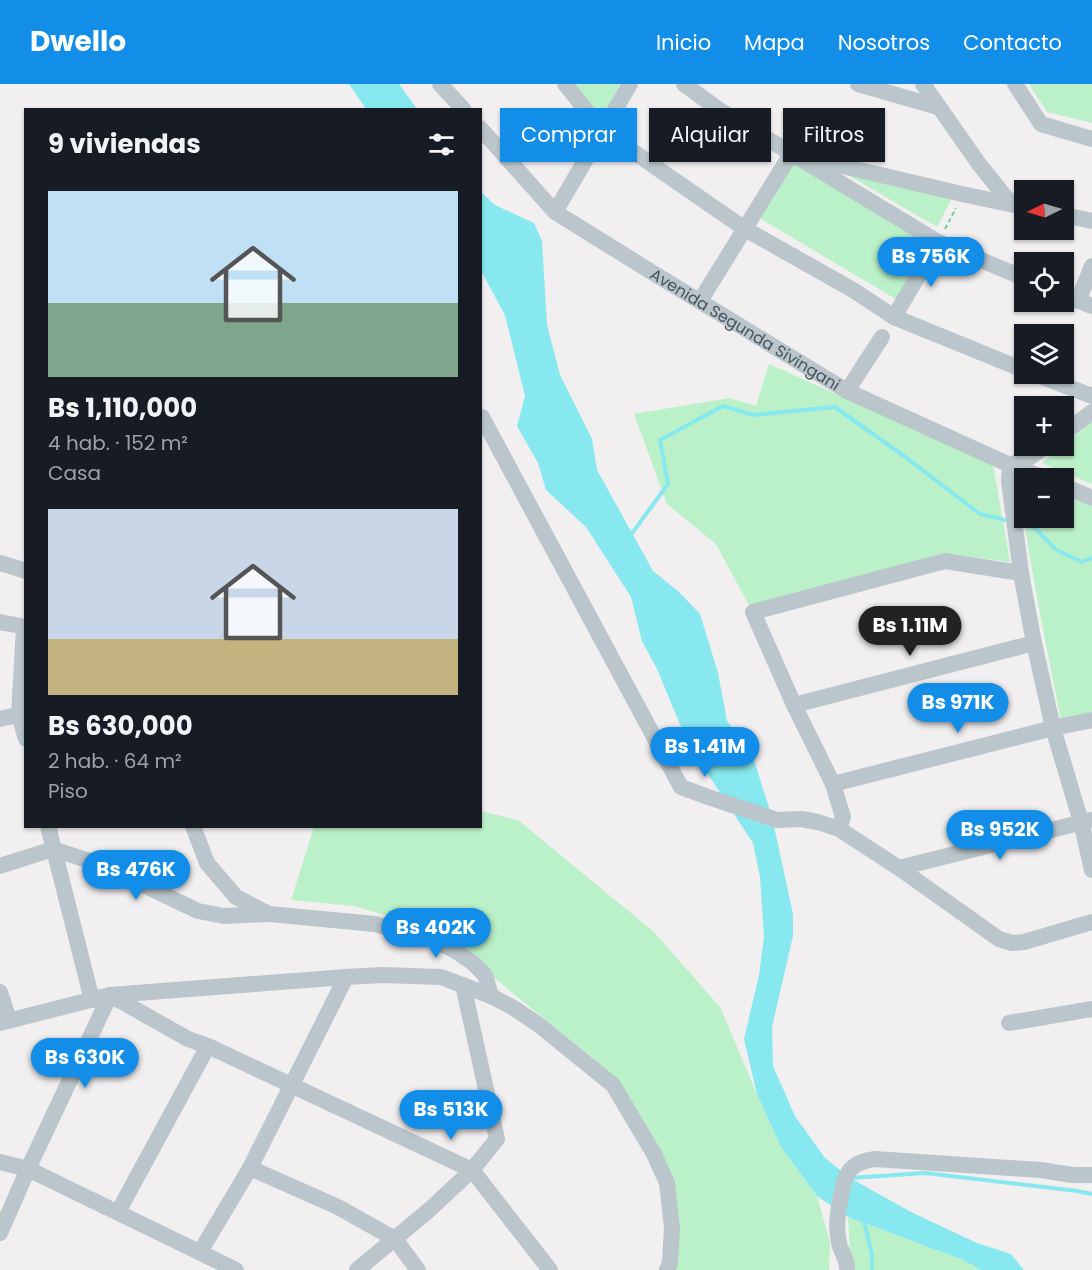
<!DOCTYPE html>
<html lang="es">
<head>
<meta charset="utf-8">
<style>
  :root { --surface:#171b24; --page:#20242c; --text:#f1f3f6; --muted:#9ea1a6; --accent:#128ee8 }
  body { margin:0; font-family:Poppins,sans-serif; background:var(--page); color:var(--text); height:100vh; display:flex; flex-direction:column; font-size:22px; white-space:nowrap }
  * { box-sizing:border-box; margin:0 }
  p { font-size:20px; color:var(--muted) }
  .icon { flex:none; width:33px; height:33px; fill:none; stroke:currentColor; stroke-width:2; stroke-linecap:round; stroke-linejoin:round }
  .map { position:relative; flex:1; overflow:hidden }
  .sheet { position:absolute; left:24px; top:24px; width:458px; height:720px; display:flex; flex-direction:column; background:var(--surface); border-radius:0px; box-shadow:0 2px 4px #0004 }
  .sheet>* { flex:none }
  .guide { position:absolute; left:500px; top:24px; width:502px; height:54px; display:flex; gap:12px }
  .needle { width:39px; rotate:265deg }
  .buttons { position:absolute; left:1014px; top:96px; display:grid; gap:12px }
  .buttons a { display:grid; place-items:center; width:60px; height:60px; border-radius:0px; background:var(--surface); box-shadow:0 2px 4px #0004; font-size:30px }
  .price { position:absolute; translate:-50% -51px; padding:0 14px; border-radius:21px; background:var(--accent); color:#fff; font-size:20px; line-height:39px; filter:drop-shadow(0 2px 3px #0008) }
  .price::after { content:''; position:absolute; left:50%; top:36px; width:18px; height:14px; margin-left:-9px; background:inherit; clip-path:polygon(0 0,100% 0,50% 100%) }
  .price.current { background:#222; color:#fff }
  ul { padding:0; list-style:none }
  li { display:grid; align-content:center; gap:12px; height:318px; padding:0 24px }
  li span { display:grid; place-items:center; height:186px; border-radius:0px; color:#555 }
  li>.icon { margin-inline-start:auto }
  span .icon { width:108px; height:108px; fill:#fffc; stroke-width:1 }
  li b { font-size:26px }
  h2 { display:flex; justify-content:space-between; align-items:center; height:72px; padding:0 24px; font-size:26px }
  .pill { padding:0 21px; border-radius:0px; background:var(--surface); box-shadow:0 2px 4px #0004; font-size:21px; line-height:54px }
  .pill.current { background:var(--accent); color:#fff }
  header { display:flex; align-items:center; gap:36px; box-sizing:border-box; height:84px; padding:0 30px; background:var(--accent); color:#fff }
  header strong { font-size:28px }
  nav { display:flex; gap:33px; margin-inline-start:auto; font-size:21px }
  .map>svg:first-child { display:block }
  .green { fill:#bbf1c8 }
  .water { fill:#87e8ef }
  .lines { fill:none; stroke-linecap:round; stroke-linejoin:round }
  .stream { stroke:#87e8ef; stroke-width:4 }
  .path { stroke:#72d094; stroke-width:2; stroke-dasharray:4.5 3; stroke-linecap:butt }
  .minor { stroke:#bac6cc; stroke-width:16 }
  .labels { text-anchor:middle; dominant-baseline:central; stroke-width:6; stroke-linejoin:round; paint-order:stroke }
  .street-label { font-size:16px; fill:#46555d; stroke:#fff }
</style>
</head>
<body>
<header>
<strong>Dwello</strong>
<nav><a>Inicio</a><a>Mapa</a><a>Nosotros</a><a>Contacto</a></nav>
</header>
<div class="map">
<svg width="1092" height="1186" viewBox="0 0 1092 1186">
  <rect width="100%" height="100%" fill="#f1efef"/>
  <g class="green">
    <path d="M574 0H620L602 33Z"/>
    <path d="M1029 0H1092V39L1047 28Z"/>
    <path d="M792 74 933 159 899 217 758 133Z"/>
    <path d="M841 87 953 112 937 143Z"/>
    <path d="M769 280 993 380 1010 478 942 469 752 527 716 460 667 420 634 330 729 314 756 322Z"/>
    <path d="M1092 338V400L1042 379Z"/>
    <path d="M1018 392 1025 394 1024 434H1064V410L1092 421V629L1061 636C1045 554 1028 475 1018 392Z"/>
    <path d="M480 727 518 736 654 848 720 923 757 1010 781 1063 817 1112 830 1159 829 1186H669L657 1061 594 975 434 845 354 822 291 816 314 743 480 742Z"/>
    <path d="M848 1133 963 1176 981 1186H850L851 1184Z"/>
  </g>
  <g class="water">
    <path d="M349 0H399L417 25H366Z"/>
    <path d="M480 107 495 121 534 139 542 157 547 241 560 291 592 355 597 386 653 487 679 508 700 530 718 589 727 637 753 673 772 733 793 830V852L772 943 773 982 795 1032 825 1074 850 1094 913 1129 977 1159 1011 1170 1024 1186H981L963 1176 848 1133 817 1112 781 1063 757 1010 744 955 759 891 764 853 760 793 753 759 696 672 679 638 657 585 642 557 631 513 586 443 546 406 538 379 517 342 525 312 505 231 480 185Z"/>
  </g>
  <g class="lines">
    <g class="stream">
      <path d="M1024 441 1035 444 1055 465 1082 478 1092 474"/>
      <path d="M630 452 668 400 660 356 723 322 753 331 835 323 904 372 980 430 1005 436"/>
      <path d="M851 1094 925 1089 1077 1107 1092 1110"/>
      <path d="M864 1137 872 1171V1186"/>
    </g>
    <path class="path" d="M945 145 956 124"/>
    <g class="minor">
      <path d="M440 0 464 26"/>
      <path d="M565 0 602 46 745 145 853 206 894 233 1024 286"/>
      <path d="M684 0 718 25 938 158 1024 194"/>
      <path d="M858 0 938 23"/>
      <path d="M923 0 979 80 1011 120"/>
      <path d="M1015 0 1041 40 1092 55"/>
      <path id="s1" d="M480 44 555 128 658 192 847 307 1010 381 1045 394"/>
      <path d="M555 128 630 0"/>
      <path d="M1064 131 1092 137"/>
      <path d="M1064 211 1092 222"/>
      <path d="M700 217 791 70 962 110 1024 123"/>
      <path d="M1078 217 1092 182"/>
      <path d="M894 233 938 158"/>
      <path d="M1035 290 1092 312"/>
      <path d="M847 307 882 253"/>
      <path d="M480 336 482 333 681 703 708 713 777 736 801 735 818 738 839 745 899 784 999 855 1012 859 1024 858 1092 838"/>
      <path d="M1064 349 1092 328"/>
      <path d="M1046 362 1029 374 1010 381 1009 397 1021 489 1034 559 1053 644 1081 738 1092 786"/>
      <path d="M1064 402 1092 414"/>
      <path d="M0 479 26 487"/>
      <path d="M0 538 26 543"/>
      <path d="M24 543 19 631 26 655"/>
      <path d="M794 621 1034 559"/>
      <path d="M0 635 26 629"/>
      <path d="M833 700 1053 644 1092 636"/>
      <path d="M48 742 92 916"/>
      <path d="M193 742 207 779 236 813 269 830 375 840 434 856 457 868 473 879 485 891 491 912"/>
      <path d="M839 745 843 733 833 700 794 621 753 528 945 477 1021 489"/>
      <path d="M0 782 53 765 102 781 198 827 224 832 268 830"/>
      <path d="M899 784 1091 736"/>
      <path d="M0 908 9 936"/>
      <path d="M0 939 110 911 346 893 382 891 441 893 491 912 512 923 539 941 613 1001 654 1070 667 1099 672 1144 670 1179 667 1186"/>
      <path d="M1009 939 1092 925"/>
      <path d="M0 1078 28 1085 236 1186"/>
      <path d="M250 1084 338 1123 395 1155 418 1186"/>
      <path d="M118 1128 208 962"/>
      <path d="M0 1149 28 1085 110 911 188 955 208 962 472 1086 550 1186"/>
      <path d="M200 1168 250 1084 346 893"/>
      <path d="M357 1186 428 1127 472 1086 497 1055 463 901"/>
      <path d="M847 1186C848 1177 841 1168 839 1159 836 1145 837 1131 840 1117 845 1092 846 1079 875 1075L1041 1086 1072 1091H1092"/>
    </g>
  </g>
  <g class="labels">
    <g class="street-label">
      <text stroke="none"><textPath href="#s1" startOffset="336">Avenida Segunda Sivingani</textPath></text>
    </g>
  </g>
</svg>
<div class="buttons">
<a><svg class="needle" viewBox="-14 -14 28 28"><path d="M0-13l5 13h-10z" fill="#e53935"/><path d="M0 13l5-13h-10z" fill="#9ea1a6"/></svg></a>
<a><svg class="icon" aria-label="locate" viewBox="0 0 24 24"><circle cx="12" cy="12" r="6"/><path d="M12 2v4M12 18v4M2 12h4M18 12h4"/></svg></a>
<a><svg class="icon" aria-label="layers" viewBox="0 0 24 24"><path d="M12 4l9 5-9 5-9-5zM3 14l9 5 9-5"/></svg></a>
<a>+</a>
<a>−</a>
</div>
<b class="price" style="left:931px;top:204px">Bs 756K</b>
<b class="price current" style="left:910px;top:573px">Bs 1.11M</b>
<b class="price" style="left:958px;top:650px">Bs 971K</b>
<b class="price" style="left:705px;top:694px">Bs 1.41M</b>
<b class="price" style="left:1000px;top:777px">Bs 952K</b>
<b class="price" style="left:136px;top:817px">Bs 476K</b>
<b class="price" style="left:436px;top:875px">Bs 402K</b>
<b class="price" style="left:85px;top:1005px">Bs 630K</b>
<b class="price" style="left:451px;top:1057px">Bs 513K</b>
<div class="guide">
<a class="pill current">Comprar</a>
<a class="pill">Alquilar</a>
<a class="pill">Filtros</a>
</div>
<section class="sheet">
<h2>9 viviendas<svg class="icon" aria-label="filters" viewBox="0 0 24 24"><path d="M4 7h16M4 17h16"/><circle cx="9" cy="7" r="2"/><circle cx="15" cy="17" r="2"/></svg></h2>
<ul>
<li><span style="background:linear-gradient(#bfe0f5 60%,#7fa58c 0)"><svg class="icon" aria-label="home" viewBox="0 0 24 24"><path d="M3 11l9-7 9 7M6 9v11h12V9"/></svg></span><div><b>Bs 1,110,000</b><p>4 hab. · 152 m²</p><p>Casa</p></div></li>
<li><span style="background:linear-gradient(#c9d6e8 70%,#c2b280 0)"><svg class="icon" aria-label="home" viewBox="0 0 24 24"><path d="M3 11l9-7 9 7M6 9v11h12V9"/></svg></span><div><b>Bs 630,000</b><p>2 hab. · 64 m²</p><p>Piso</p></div></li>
</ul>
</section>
</div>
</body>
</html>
